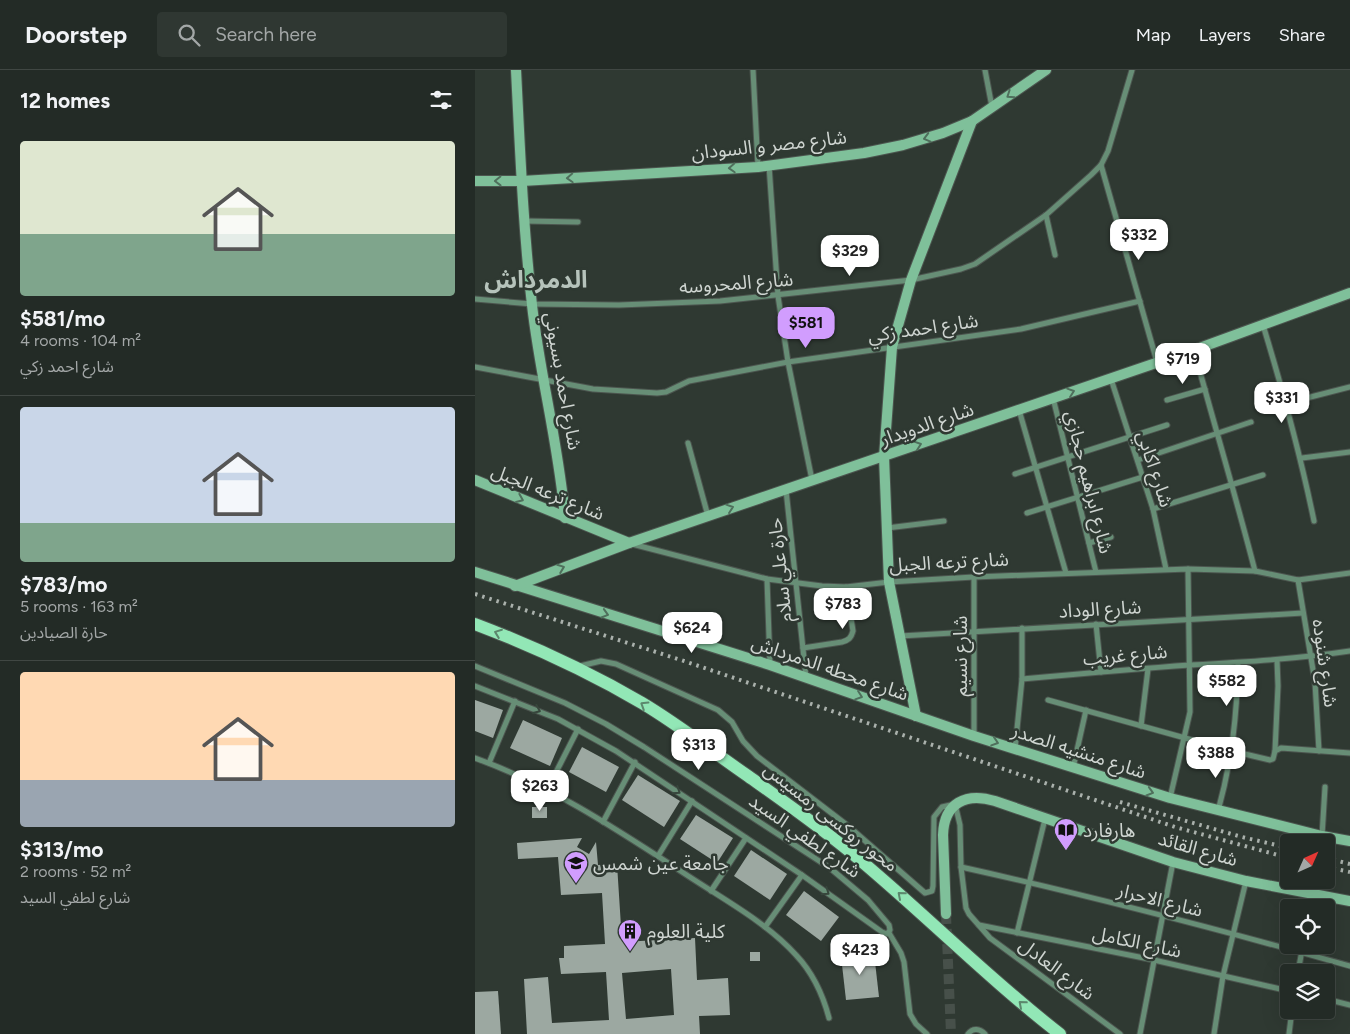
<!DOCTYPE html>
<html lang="en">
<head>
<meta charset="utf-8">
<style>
  :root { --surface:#232b26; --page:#2f3732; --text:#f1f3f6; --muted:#a3a7a7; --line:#404743; --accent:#d19dfe }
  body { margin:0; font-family:Figtree,"Noto Sans Arabic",sans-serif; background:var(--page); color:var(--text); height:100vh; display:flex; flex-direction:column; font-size:19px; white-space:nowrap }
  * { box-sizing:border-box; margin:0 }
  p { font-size:16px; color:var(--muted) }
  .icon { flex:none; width:28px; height:28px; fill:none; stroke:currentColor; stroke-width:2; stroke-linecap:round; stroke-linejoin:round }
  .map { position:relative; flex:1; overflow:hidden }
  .drawer { display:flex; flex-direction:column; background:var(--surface); width:475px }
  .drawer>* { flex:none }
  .needle { width:32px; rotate:45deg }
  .controls { position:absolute; left:805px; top:764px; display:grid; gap:10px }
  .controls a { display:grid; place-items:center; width:55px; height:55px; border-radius:5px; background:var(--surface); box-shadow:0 5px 20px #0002,0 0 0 1px var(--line); font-size:25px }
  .price { position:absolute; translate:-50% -42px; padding:0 11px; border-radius:10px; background:#fff; color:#222; font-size:16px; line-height:32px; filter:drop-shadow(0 1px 2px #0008) }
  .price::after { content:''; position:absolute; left:50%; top:30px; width:15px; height:11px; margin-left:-8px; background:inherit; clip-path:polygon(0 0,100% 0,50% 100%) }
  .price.on { background:var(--accent); color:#111 }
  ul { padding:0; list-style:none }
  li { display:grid; align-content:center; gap:10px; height:265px; padding:0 20px }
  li+li { border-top:1px solid var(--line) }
  li span { display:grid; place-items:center; height:155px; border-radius:5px; color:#555 }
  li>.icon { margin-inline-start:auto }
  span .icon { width:90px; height:90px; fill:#fffc; stroke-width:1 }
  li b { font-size:21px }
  h2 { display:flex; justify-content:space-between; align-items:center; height:60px; padding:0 20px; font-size:21px }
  header { display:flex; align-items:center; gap:30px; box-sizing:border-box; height:70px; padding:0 25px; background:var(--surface); border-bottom:1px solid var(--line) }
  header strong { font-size:24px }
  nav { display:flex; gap:28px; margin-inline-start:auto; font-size:18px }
  .search { width:350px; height:45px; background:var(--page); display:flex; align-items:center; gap:12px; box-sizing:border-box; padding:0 18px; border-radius:5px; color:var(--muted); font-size:19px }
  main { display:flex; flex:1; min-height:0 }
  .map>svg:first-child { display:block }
  .building { fill:#9ca8a1; fill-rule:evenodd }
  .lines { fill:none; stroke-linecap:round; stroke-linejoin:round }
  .secondary-tunnel { stroke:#47504a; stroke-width:10; stroke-dasharray:10 5; stroke-linecap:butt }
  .street-casing { stroke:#4c554f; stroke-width:7 }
  .secondary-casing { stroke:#4c554f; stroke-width:12 }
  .primary-casing { stroke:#4c554f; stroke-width:14 }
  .street { stroke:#678e76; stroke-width:5 }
  .secondary { stroke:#7fc09a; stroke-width:10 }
  .primary { stroke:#92e7b6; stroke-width:12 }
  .rail { stroke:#aab1ac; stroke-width:4; stroke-dasharray:2.5 5; stroke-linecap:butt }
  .oneway { stroke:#4f6f5c }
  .oneway2 { stroke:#5c876d }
  .oneway3 { stroke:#37463c }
  .labels { text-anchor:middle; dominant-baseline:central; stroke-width:5; stroke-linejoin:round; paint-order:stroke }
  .street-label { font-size:19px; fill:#cfd5d1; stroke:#2f3932 }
  .poi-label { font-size:19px; fill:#cfd5d1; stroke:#2f3932; text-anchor:start }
  .district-label { font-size:24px; font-weight:bold; fill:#b6c3bb; stroke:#2f3932 }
</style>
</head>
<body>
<header>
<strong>Doorstep</strong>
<div class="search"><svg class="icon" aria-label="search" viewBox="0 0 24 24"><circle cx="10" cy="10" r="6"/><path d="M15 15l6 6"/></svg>Search here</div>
<nav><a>Map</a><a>Layers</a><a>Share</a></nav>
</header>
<main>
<section class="drawer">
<h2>12 homes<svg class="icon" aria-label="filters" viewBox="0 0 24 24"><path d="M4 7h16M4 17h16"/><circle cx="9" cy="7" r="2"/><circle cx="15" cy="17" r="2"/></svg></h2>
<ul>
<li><span style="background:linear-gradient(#dfe7d0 60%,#7fa58c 0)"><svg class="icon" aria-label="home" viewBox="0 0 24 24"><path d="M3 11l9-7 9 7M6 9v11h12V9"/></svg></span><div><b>$581/mo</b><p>4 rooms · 104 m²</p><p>شارع احمد زكي</p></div></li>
<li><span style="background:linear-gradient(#c9d6e8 75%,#7fa58c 0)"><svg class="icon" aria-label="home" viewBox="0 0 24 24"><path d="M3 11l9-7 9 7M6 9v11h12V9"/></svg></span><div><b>$783/mo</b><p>5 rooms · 163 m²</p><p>حارة الصيادين</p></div></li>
<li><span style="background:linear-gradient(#ffd9b3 70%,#9aa5b1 0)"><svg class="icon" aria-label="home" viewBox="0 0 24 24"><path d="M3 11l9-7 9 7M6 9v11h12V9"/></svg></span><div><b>$313/mo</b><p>2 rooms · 52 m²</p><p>شارع لطفي السيد</p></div></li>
</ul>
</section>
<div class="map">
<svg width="875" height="964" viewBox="0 0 875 964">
  <rect width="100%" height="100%" fill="#2f3932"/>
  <g class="building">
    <path d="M0 630 28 640 18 668 0 661Z"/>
    <path d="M48 650 87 668 75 696 35 678Z"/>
    <path d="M107 677 144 697 131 722 94 702Z"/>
    <path d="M163 705 205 731 189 757 147 730Z"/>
    <rect x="57" y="737" width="15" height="11"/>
    <path d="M221 745 258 768 242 793 205 769Z"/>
    <path d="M107 768 102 777 114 784 121 772 123 795 142 794 147 872 220 868 222 910 253 908 255 945 224 946 225 964H52L49 909 73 907 77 953 134 950 131 902 86 904 84 888H89V876L130 874 127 823 86 825 83 787 43 789 42 773ZM196 899 199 945 151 949 147 903Z"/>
    <path d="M276 780 312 804 295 830 259 806Z"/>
    <path d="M329 821 364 847 346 871 311 845Z"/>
    <rect x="275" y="882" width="10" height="9"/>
    <path d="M399 883 404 927 371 930 366 886Z"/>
    <path d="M23 921 26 964H0V922Z"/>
  </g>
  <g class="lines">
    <path class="secondary-tunnel" d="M471 844 476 964"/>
    <g class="street-casing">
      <g id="street">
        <path d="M278 0 283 97"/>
        <path d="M510 0 517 37"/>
        <path d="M294 95 303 226 313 292 337 410"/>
        <path d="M626 95 682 292"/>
        <path d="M571 145 580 185"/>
        <path d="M50 151 103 152"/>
        <path d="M0 229 57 234 144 235 245 231 436 210 486 199 500 194 571 145 616 105 626 95 633 81 657 0"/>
        <path d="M788 255C808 321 825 383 839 451"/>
        <path d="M719 280C739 354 761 427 780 501"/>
        <path d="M0 297 118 319 182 323 191 322 214 311 313 292 546 259 665 231"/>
        <path d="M636 309 678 439 691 499"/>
        <path d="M578 328 621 502"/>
        <path d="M692 330 730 319"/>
        <path d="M812 333 875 317"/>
        <path d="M544 340 591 503"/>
        <path d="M213 373 233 446"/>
        <path d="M827 388 875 382"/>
        <path d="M663 390 776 352"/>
        <path d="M540 404 692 355"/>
        <path d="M311 420 331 607"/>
        <path d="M678 439 788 405"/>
        <path d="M552 443 668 407"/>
        <path d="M412 458 469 451"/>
        <path d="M614 473 636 467"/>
        <path d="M157 474 292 509 347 516 371 517 414 512 499 507 713 499 780 501 823 510 875 503"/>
        <path d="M292 509 295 595"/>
        <path d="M823 510 840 612 844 681"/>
        <path d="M621 554 626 602"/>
        <path d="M425 566 828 543"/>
        <path d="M328 578 367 572C374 570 376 568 378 561L371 517"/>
        <path d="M0 596 90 633 131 654 169 677 355 798 393 830 414 855 415 860 412 864 407 862 327 805 141 681 83 649 0 616"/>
        <path d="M105 596 126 591 141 594 243 640 257 652 268 671 282 686 372 755 450 823 457 821 458 816 459 747 467 737 480 734 485 755 486 797 491 838 494 844 515 868 645 964"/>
        <path d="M547 609C603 604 659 599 715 595 769 592 822 589 875 581"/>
        <path d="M573 630 757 681 795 690 798 689 800 681 806 678 875 683"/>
        <path d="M666 656 673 599"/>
        <path d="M499 666V507"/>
        <path d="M540 679 547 609V558"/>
        <path d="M800 681 803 616 802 590"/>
        <path d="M0 688C80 717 150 765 221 811 255 833 294 855 321 885 338 903 348 925 354 948"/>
        <path d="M14 693 40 631"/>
        <path d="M598 698 611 640"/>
        <path d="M72 720 103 659"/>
        <path d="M695 728 715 642 713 499"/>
        <path d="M743 741C757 690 762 646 763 593"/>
        <path d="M128 752 160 692"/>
        <path d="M847 766 850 717"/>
        <path d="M183 786 217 731"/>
        <path d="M486 797C617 826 746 860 875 896"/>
        <path d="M236 821 271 768"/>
        <path d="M837 838 840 825"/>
        <path d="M504 855 679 890 814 921"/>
        <path d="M290 857 327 805"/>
        <path d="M414 863 426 883 429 892 435 944 441 954 452 964"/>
        <path d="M542 863 570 749"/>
        <path d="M823 902 828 875"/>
        <path d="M851 929 875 935"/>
        <path d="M493 964C498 957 505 959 510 964"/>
        <path d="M665 964 698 792"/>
        <path d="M739 964 748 906 771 811"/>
        <path d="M814 964 817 940"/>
      </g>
    </g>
    <g class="secondary-casing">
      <g id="secondary">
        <path d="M41 0C45 78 48 157 57 235 65 306 84 376 90 448"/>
        <path d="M0 111H47L283 97 389 83 428 75 468 63 497 51 571 0"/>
        <path d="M0 410 154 473"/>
        <path d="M0 502 295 595 499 666 695 728 847 766 875 771"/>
        <path d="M40 516 154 473 719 280 875 223"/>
        <path d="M441 646 414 512 409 387 417 277 436 210 497 51"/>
        <path d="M471 844 468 765C469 733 491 722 520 731L698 792 771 811 875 831"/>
      </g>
    </g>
    <g class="primary-casing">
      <path id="primary" d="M0 554C58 576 114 602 167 633 204 655 238 682 273 706 311 733 350 760 385 790 453 847 515 910 585 964"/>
    </g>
    <use href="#street" class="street"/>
    <use href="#secondary" class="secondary"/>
    <use href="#primary" class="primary"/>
    <g class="rail">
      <path d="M0 524 206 590 700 757 814 788"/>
      <path d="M645 732 767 767 814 778"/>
      <path d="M851 788 875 794"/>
      <path d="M851 797 875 802"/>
    </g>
  </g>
  <defs><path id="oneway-chevron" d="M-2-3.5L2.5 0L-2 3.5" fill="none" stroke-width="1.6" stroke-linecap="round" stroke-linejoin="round" transform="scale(1.25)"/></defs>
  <g class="oneway">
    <use href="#oneway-chevron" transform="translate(535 25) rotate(146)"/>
    <use href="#oneway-chevron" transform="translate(452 68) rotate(165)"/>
    <use href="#oneway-chevron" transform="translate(257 98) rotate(177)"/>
    <use href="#oneway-chevron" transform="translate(95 108) rotate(177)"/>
    <use href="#oneway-chevron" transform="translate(23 111) rotate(179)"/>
    <use href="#oneway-chevron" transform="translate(596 322) rotate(-19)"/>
    <use href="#oneway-chevron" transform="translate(443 375) rotate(-19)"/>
    <use href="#oneway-chevron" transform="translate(45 429) rotate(23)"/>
    <use href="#oneway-chevron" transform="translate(255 438) rotate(-19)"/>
    <use href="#oneway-chevron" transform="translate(86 498) rotate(-21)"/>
    <use href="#oneway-chevron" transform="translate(130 544) rotate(17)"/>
    <use href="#oneway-chevron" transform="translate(384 626) rotate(19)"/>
    <use href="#oneway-chevron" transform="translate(520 672) rotate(18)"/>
    <use href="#oneway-chevron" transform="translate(675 722) rotate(17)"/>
  </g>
  <g class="oneway2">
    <use href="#oneway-chevron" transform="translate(23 563) rotate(-159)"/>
    <use href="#oneway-chevron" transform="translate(169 635) rotate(-148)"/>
    <use href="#oneway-chevron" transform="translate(426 825) rotate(-139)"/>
    <use href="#oneway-chevron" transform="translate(547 934) rotate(-139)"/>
  </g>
  <g class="oneway3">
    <use href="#oneway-chevron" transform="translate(62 640) rotate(23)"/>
    <use href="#oneway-chevron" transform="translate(202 721) rotate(34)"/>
    <use href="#oneway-chevron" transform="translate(351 822) rotate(35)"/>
  </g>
  <defs>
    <g id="library-pin" transform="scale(1.25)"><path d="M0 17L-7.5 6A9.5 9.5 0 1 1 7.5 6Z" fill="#d19dfe" stroke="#2f3932"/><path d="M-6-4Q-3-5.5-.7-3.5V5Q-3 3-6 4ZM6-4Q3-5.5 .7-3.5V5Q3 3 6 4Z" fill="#111"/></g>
    <g id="university-pin" transform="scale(1.25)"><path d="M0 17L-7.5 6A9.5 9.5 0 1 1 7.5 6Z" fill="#d19dfe" stroke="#2f3932"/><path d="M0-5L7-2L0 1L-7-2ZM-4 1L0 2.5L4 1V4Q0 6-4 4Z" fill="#111"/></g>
    <g id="building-pin" transform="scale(1.25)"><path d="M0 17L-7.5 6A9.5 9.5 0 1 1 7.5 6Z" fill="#d19dfe" stroke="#2f3932"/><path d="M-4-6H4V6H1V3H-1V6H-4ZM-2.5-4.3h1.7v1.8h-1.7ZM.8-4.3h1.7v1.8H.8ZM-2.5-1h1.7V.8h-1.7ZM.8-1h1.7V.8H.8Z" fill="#111"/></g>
  </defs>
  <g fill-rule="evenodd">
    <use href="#library-pin" x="591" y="760"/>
    <use href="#university-pin" x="101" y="793"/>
    <use href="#building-pin" x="155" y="861"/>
  </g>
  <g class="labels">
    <g class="street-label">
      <text transform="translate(294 75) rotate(-6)">شارع مصر و السودان</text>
      <text transform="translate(261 213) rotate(-4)">شارع المحروسه</text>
      <text transform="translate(448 258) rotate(-8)">شارع احمد زكي</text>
      <text transform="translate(88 311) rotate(80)">شارع احمد بسيوني</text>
      <text transform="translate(452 354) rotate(-19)">شارع الدويدار</text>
      <text transform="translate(680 399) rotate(72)">شارع اكابي</text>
      <text transform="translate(614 412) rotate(76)">شارع ابراهيم حجازي</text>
      <text transform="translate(73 422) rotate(22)">شارع ترعه الجبل</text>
      <text transform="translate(474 492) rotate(-3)">شارع ترعه الجبل</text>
      <text transform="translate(305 500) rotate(-96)">حارة علي سلام</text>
      <text transform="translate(625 539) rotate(-3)">شارع الوداد</text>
      <text transform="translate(650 585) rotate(-5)">شارع غريب</text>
      <text transform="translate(485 586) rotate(-90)">شارع نسيم</text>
      <text transform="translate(850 593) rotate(82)">شارع شنوده</text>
      <text transform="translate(355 598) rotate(19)">شارع محطه الدمرداش</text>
      <text transform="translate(604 681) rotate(18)">شارع منشيه الصدر</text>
      <text transform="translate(356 747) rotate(38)">محور روكسى رمسيس</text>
      <text transform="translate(330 766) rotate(35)">شارع لطفي السيد</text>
      <text transform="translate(723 779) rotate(16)">شارع القائد</text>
      <text transform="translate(685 830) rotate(14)">شارع الاحرار</text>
      <text transform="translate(662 872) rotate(12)">شارع الكامل</text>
      <text transform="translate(582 899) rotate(37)">شارع العادل</text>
    </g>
    <g class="poi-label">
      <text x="608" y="760">هارفارد</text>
      <text x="118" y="793">جامعة عين شمس</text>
      <text x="172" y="861">كلية العلوم</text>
    </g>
    <g class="district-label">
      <text x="61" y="209">الدمرداش</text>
    </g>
  </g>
</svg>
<div class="controls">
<a><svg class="needle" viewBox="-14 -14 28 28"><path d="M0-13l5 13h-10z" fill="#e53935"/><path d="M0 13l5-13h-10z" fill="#a3a7a7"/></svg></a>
<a><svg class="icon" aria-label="locate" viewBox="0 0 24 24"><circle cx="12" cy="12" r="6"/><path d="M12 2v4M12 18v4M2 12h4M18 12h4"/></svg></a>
<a><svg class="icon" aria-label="layers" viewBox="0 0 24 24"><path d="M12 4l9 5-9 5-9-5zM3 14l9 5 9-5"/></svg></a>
</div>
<b class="price" style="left:664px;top:191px">$332</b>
<b class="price" style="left:375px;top:207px">$329</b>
<b class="price on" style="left:331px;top:279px">$581</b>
<b class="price" style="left:708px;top:315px">$719</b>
<b class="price" style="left:807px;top:354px">$331</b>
<b class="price" style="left:368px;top:560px">$783</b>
<b class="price" style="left:217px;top:584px">$624</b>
<b class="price" style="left:752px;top:637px">$582</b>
<b class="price" style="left:224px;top:701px">$313</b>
<b class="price" style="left:741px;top:709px">$388</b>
<b class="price" style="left:65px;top:742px">$263</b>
<b class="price" style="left:385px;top:906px">$423</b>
</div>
</main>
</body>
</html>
